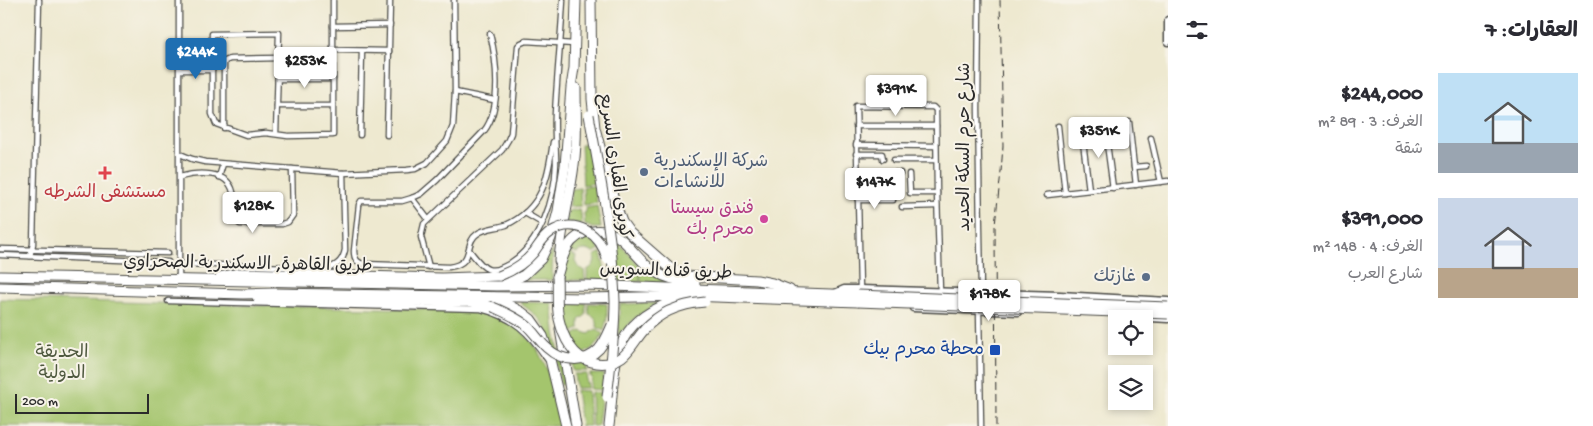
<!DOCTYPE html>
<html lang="ar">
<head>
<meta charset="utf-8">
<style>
  :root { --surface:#fff; --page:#f2f2f3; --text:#2b2b33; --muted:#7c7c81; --accent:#1f6fb2 }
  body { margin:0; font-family:"Gochi Hand","Playpen Sans Arabic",sans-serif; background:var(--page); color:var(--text); direction:rtl; height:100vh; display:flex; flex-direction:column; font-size:19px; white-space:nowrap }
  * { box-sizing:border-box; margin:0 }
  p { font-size:16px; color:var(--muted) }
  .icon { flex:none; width:28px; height:28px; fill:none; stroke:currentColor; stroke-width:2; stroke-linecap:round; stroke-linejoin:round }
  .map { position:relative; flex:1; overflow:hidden; direction:ltr }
  .drawer { display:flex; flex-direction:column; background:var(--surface); width:425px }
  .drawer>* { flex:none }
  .controls { position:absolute; left:1108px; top:310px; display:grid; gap:10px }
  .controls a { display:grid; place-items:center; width:45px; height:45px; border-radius:0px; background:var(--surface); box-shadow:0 2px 8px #0003; font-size:25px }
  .scale { position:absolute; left:15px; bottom:12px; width:134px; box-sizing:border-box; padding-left:5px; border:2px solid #2b2b2b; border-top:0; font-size:14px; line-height:18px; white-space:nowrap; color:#2b2b2b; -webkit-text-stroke:4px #f7f3e8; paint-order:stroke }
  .price { position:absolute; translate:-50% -42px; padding:0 11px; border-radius:5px; background:#fff; color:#222; font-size:16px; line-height:32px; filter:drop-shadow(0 1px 2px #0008) }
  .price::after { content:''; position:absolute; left:50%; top:30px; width:15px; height:11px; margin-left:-8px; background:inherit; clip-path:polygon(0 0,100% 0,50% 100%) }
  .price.selected { background:var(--accent); color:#fff }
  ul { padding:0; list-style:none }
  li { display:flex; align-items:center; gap:15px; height:125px; padding:0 15px }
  li span { display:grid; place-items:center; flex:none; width:140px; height:100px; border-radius:0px; color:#555 }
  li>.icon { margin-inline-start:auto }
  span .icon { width:60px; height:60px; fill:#fffc; stroke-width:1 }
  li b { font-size:21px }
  h2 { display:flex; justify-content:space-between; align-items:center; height:60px; padding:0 15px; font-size:21px }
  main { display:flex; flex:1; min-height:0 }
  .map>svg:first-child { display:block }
  .green { fill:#a4c56d; stroke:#68784c }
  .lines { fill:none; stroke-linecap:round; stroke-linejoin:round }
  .street-casing { stroke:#484844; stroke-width:7 }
  .secondary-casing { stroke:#484844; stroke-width:9 }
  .highway-casing { stroke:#484844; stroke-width:11 }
  .street { stroke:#fff; stroke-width:4.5 }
  .secondary { stroke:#fff; stroke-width:6 }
  .highway { stroke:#fff; stroke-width:9 }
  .rail { stroke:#2b2b2b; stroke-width:1; stroke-dasharray:8 4; stroke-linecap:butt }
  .highway-bridge-casing { stroke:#484844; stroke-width:11; stroke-linecap:butt }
  .highway-bridge { stroke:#fff; stroke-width:9 }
  .service-dot { fill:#5c6f8a; stroke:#f7f3e8; stroke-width:2 }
  .health-dot { fill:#e0444e; stroke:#f7f3e8; stroke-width:2 }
  .hotel-dot { fill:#d1479c; stroke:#f7f3e8; stroke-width:2 }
  .transit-dot { fill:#1a4fb4; stroke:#f7f3e8; stroke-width:2 }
  .labels { text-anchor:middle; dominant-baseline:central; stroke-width:4; stroke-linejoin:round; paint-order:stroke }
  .street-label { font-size:18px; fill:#2b2b2b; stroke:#f7f3e8 }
  .service-label { font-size:18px; fill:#4e5e75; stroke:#f7f3e8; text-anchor:start }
  .health-label { font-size:18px; fill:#be3a42; stroke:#f7f3e8 }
  .hotel-label { font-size:18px; fill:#b23c85; stroke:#f7f3e8; text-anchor:end }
  .transit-label { font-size:18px; fill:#164399; stroke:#f7f3e8; text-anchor:end }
  .park-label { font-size:18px; fill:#4f593f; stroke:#f7f3e8 }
</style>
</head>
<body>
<main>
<section class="drawer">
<h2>العقارات: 7<svg class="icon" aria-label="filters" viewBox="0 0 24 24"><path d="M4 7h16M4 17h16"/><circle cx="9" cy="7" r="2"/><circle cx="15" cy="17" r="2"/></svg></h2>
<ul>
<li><span style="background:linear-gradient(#bfe0f5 70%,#9aa5b1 0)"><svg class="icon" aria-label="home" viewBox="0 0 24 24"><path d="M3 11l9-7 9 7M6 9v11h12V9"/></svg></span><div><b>$244,000</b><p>الغرف: 3 · 89 m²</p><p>شقة</p></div></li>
<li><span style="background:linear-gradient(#c9d6e8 70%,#b9a48a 0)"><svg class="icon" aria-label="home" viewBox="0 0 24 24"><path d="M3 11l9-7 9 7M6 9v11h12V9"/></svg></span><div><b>$391,000</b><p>الغرف: 4 · 148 m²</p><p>شارع العرب</p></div></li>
</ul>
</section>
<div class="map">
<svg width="1168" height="426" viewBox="0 0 1168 426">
  <rect width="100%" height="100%" fill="#f7f3e8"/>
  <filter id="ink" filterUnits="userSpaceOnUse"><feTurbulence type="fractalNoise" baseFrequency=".02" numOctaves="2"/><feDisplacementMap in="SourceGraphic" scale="10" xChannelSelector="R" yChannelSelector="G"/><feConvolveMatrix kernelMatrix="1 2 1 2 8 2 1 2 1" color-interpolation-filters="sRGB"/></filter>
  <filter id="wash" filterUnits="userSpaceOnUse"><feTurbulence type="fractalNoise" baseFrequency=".0096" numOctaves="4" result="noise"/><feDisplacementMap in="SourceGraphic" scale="20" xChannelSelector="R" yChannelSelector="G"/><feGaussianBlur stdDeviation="1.12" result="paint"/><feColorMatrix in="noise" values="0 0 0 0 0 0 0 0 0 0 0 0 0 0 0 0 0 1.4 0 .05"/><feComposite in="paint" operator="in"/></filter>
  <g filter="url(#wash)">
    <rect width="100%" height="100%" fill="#eee9d0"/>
    <g class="green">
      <path d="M581 144H587L594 183 583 185Z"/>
      <path d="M594 186 597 203 584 205 583 187Z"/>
      <path d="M580 188 581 206 569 207 572 189Z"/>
      <path d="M597 206 601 228H593L585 225 584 213 586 212V208Z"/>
      <path d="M579 209 580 213H581L582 224 566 222 568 211Z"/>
      <path d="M590 235 600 249 593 253C588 249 582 249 577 253L572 251 570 253 576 256 575 261 578 267 584 270 585 280H561C564 257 568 246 590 235Z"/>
      <path d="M615 239 639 265 640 282 617 281 612 242Z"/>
      <path d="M553 250 552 280H525L540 269Z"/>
      <path d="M601 252 607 280H587V270C593 267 596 262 594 256Z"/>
      <path d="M640 266 645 269 673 283V285L641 282Z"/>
      <path d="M0 299 272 306 474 310 489 312 517 326 536 347 547 369 561 426H0Z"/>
      <path d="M521 302 552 303 555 332 565 384 561 385C556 366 553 337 541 321 535 314 528 309 520 303Z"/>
      <path d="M562 302 586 303V315L579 320V329L567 335 564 322Z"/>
      <path d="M588 303 607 304V318L604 331 597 327C598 320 595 316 589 314Z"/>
      <path d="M658 303 636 317 618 336 620 304Z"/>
      <path d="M596 329 603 334C598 344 592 350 581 355L569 338 581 331 589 334Z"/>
      <path d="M580 361 587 365V371H573L572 362Z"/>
      <path d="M574 374H587L586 383H588V388H576Z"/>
      <path d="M590 374H604L602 390 590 389 592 377 590 376Z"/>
      <path d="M576 390 588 391 590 426H581Z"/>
      <path d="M591 392 602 393 598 426H592Z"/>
    </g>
  </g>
  <g filter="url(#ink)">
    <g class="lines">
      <g class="street-casing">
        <g id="street">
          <path d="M179 0V280"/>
          <path d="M979 0 978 109 981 293"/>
          <path d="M333 26 390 25"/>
          <path d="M490 34C497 61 502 108 484 131L437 180 421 194 412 198 402 201H361L359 205 354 251C354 258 357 263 364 264L449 267C476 263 463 244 477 234 484 228 497 228 506 225 543 208 548 178 553 142L555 140"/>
          <path d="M333 50 389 51"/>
          <path d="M180 64 212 63"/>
          <path d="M180 70H212"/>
          <path d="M278 79H333"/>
          <path d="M455 92 494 100"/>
          <path d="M277 106H333"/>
          <path d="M1129 122 1136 185"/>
          <path d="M856 126H936"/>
          <path d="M1058 126 1065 193"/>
          <path d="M224 128V64L225 61 230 59 278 58"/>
          <path d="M1105 129 1113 188"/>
          <path d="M276 134 279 33 212 34V114L216 124 246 135 266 133 288 136 333 135V0"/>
          <path d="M360 135 362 51"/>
          <path d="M387 135 390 0"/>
          <path d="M1151 138 1161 182"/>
          <path d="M1083 142 1089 190"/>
          <path d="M856 145 936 146"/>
          <path d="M180 154 192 159 205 162 343 173 407 170 415 169 427 163 447 141 453 126 455 92 454 0"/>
          <path d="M856 154H882L883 159"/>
          <path d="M894 160H936"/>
          <path d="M1134 167 1146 166"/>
          <path d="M857 173H900"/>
          <path d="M909 174 910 193H937"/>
          <path d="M180 177C197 172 228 170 233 192 235 200 233 209 234 217L235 220 240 224H282L288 222 293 215 292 169"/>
          <path d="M219 177 223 164"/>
          <path d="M1047 195 1168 181"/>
          <path d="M412 198 428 219"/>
          <path d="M858 200H893"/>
          <path d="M902 207 937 206"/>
          <path d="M525 213 542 223"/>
          <path d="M0 249 168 253"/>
          <path d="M469 250C483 267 487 277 509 264 541 244 555 199 556 164 556 147 554 131 555 114 557 76 561 38 563 0"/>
          <path d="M0 255 168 262"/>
          <path d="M30 256 33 244 39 0"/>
          <path d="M180 264 326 268C337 267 343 261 345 250L343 173"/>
          <path d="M429 267 421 237 424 224 502 150 508 140 511 133 518 46 521 43 526 41 574 44"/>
          <path d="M860 289 856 106 933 107 936 110 937 193 940 292"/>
          <path d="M168 301 481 309C513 317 529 332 547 359"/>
          <path d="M979 311 981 426"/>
        </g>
      </g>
      <g class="secondary-casing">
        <g id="secondary">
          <path d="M1168 20V42"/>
          <path d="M835 293 844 289H860L1060 295 1168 301"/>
          <path d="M913 308 1018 312"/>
          <path d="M1133 317 1168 319"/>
        </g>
      </g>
      <g class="highway-casing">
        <g id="highway">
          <path d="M591 0 592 99 595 128 614 200 622 222 630 233 669 267 685 276 757 280 772 283 790 290"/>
          <path d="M559 261C561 228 570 198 574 165 578 140 576 114 576 88"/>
          <path d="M0 276 496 286 586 285 858 295"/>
          <path d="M220 277 239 273 442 278 499 276"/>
          <path d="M557 277C560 267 562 257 567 248 578 229 604 225 621 239 633 249 641 263 654 271 667 279 680 282 695 283"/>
          <path d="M505 284 524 275 541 259 551 238 558 211 565 166 571 87 574 68 576 0"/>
          <path d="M0 287 243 294 274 293 586 298 689 296 858 302"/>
          <path d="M257 297 272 299 472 302 493 307"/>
          <path d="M494 297 522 312 531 319 543 336 548 351 566 426"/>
          <path d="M560 329 576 426"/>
          <path d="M609 426C617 362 607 322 680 299"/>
        </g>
      </g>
      <use href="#street" class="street"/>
      <use href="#secondary" class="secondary"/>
      <use href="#highway" class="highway"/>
      <path class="rail" d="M996 426 995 225 1001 172 1003 146 1000 0"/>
      <g class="highway-bridge-casing">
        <g id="highway-bridge">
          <path d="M589 115C600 176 613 239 615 301 615 334 611 365 607 397"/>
          <path d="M499 276C512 271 524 264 534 252 539 245 543 237 551 232 575 216 601 234 607 259"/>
          <path d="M557 277C558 290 556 306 559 319 563 337 573 358 592 362 602 365 613 363 622 357 631 350 636 339 644 330 659 312 681 304 705 302"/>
          <path d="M858 295 1168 307"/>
          <path d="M858 302 1168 314"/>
          <path d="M493 307C504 312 516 317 526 325 534 332 539 341 547 348 562 362 585 364 599 349 605 342 608 334 612 325"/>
        </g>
      </g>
      <use href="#highway-bridge" class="highway-bridge"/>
    </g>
  </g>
  <g class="service-dot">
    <circle cx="644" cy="172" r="5"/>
    <circle cx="1146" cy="277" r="5"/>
  </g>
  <path class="health-dot" d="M102.5 165.5h5v5h5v5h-5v5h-5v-5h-5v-5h5z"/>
  <circle class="hotel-dot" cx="764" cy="219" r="5"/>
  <rect class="transit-dot" x="989" y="344" width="12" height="12" rx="2.5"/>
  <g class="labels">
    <g class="street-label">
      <text transform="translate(965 147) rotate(-90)">شارع حرم السكة الحديد</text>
      <text transform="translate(614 166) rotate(82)">كوبرى القبارى السريع</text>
      <text transform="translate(248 265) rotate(1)">طريق القاهرة, الاسكندرية الصحراوي</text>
      <text transform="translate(666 272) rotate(2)">طريق قناه السويس</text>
    </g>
    <g class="service-label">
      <text x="654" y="162">شركة الإسكندرية<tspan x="654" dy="21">للانشاءات</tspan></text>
      <text x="1136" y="277" text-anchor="end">غازتك</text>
    </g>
    <g class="health-label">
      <text x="105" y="193">مستشفى الشرطه</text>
    </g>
    <g class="hotel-label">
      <text x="754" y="209">فندق سيستا<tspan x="754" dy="21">محرم بك</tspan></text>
    </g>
    <g class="transit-label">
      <text x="984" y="350">محطة محرم بيك</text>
    </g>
    <g class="park-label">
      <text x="62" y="353">الحديقة<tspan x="62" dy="21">الدولية</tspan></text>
    </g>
  </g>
</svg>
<div class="controls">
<a><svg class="icon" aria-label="locate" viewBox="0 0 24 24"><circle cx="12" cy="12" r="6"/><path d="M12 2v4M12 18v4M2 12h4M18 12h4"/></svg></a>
<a><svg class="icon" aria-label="layers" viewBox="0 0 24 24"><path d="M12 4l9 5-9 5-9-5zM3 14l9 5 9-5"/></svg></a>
</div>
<div class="scale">200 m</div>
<b class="price selected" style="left:196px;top:80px">$244K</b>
<b class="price" style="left:305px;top:89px">$253K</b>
<b class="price" style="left:896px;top:117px">$391K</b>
<b class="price" style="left:1099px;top:159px">$351K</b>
<b class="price" style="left:875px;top:210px">$147K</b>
<b class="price" style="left:253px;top:234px">$128K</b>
<b class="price" style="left:989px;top:322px">$178K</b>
</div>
</main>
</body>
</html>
